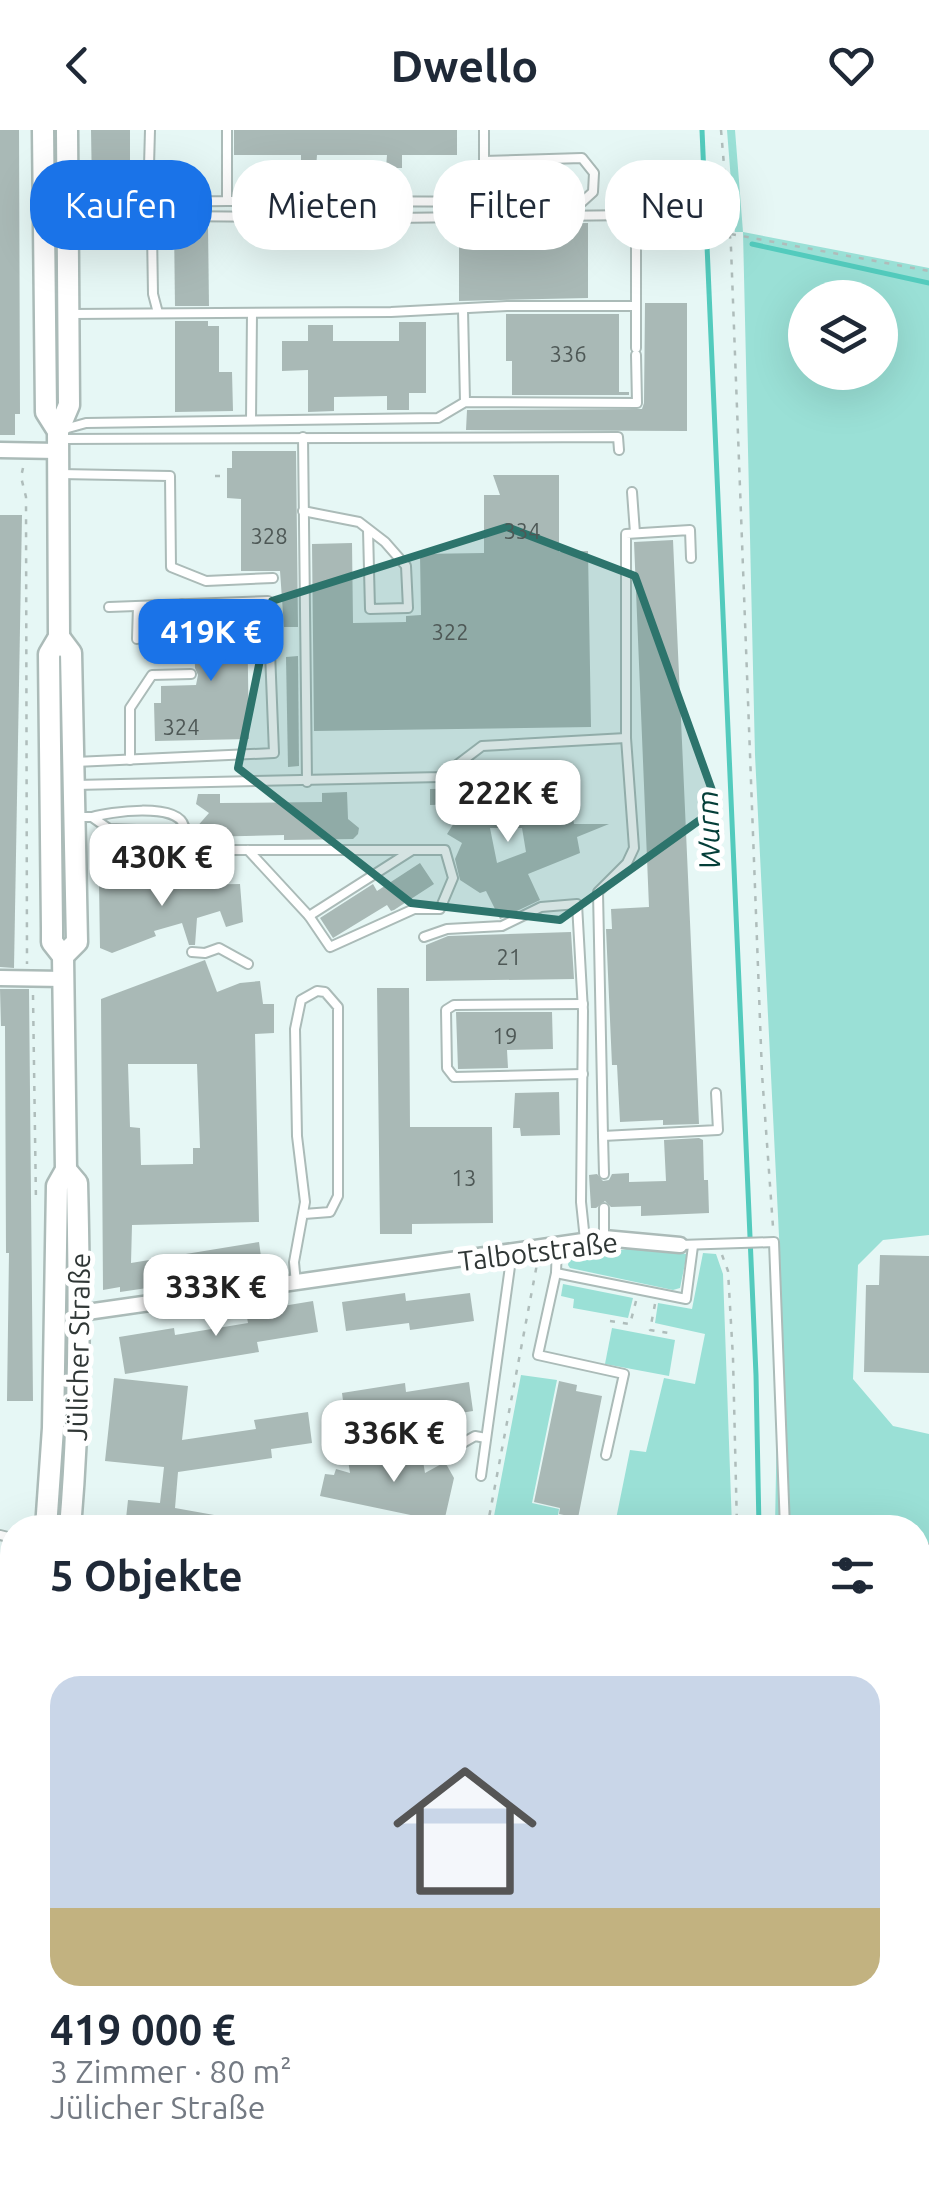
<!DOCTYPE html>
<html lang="de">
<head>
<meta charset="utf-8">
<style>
  :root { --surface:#fff; --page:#f2f2f3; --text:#1f2937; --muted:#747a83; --accent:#1a73e8 }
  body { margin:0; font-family:Ubuntu,sans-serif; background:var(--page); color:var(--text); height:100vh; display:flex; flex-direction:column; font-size:38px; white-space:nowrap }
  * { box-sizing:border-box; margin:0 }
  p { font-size:32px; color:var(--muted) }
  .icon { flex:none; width:55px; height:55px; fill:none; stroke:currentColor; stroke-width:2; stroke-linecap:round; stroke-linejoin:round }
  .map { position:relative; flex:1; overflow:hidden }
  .sheet { position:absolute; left:0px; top:1385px; width:930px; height:672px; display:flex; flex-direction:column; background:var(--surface); border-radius:40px 40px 0 0; box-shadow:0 10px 40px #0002 }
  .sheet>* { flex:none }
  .top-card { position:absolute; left:30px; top:30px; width:870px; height:90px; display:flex; gap:20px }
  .fabs { position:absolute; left:788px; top:150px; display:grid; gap:20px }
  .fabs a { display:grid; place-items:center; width:110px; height:110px; border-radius:50%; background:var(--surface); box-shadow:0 10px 40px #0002; font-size:50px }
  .price { position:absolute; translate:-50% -85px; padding:0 22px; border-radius:20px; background:#fff; color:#222; font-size:32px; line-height:65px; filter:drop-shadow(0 2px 5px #0008) }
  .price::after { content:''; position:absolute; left:50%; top:60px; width:30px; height:22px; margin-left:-15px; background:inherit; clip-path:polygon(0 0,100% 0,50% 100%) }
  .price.current { background:var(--accent); color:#fff }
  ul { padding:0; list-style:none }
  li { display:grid; align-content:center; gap:20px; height:530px; padding:0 50px }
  li span { display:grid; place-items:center; height:310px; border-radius:30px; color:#555 }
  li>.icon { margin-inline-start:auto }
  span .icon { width:180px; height:180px; fill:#fffc; stroke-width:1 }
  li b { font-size:42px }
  h2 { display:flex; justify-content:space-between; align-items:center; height:120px; padding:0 50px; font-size:42px }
  .pill { padding:0 35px; border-radius:40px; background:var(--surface); box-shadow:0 10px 40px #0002; font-size:35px; line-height:90px }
  .pill.current { background:var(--accent); color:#fff }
  header { display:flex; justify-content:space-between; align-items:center; height:130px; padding:0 50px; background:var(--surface); font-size:45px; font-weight:600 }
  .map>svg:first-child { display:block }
  .green { fill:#9ae0d6; fill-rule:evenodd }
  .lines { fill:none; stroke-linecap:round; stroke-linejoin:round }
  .stream { stroke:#53cbbd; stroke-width:5 }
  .building { fill:#a9b9b6; fill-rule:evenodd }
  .service-casing { stroke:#abbbb8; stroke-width:12 }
  .minor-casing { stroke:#abbbb8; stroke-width:19 }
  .secondary-casing { stroke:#abbbb8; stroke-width:25 }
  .path { stroke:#afbdbb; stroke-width:2.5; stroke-dasharray:5 8; stroke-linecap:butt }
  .service { stroke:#fff; stroke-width:8 }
  .minor { stroke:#fff; stroke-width:14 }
  .secondary { stroke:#fff; stroke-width:20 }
  .marked { fill:#2d746c; fill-opacity:0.2; stroke:#2d746c; stroke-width:8; stroke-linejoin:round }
  .labels { text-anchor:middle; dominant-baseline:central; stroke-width:10; stroke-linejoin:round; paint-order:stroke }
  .number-label { font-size:22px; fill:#4e5856 }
  .street-label { font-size:28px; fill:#303736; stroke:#fff }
  .water-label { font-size:30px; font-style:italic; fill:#043e38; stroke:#fff }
</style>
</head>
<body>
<header><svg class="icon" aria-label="back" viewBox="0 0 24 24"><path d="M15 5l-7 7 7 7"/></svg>Dwello<svg class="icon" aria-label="heart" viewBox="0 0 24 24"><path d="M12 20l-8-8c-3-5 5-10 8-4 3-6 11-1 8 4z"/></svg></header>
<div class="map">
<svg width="929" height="2056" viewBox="0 0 929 2056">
  <rect width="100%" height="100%" fill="#e6f7f5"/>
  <g class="green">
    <path d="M727 0H735L743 102 929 138V1105L883 1110 858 1135 853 1249 893 1296 929 1304V2056H697L699 2045H918V1398L775 1397 780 1126 755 625 743 102H735ZM805 168H880V242H805Z"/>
    <path d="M632 1118 687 1124 680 1158 673 1160 570 1138 568 1135 569 1130Z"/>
    <path d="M703 1123 716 1124 723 1144 732 1397 541 1398 494 1386 521 1245 557 1250 532 1373 559 1379 558 1385 578 1389 577 1393 589 1395 591 1389 615 1394 630 1320 646 1322 664 1248 695 1254 705 1204 655 1193 658 1173 692 1179Z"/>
    <path d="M563 1154 633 1168 628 1188 573 1178 574 1169 561 1166Z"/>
    <path d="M612 1198 675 1210 669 1246 605 1234Z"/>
    <path d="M339 2045H651L650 2056H333Z"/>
  </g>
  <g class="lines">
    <g class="stream">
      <path d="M702 0 756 1245 759 1398"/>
      <path d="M752 114 929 153"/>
      <path d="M690 2056 691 2045"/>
    </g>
  </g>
  <g class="building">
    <path d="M0 0H19L20 284H15V305H0Z"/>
    <path d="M91 0H130V31H141V55L92 58Z"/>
    <path d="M234 0H457V25H402V38H386L387 25H317L316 38H301V25H234Z"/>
    <path d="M588 93V168L459 171V95Z"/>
    <path d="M174 96H208L209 176H175Z"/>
    <path d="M645 173H687V301L466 300 467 280 642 279 644 273Z"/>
    <path d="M506 184H619V262H629V265H512V231H506Z"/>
    <path d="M175 191H208V196H219V242H232L233 281 175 282Z"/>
    <path d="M399 192H426V263H409V280H387V266L334 267V281L308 282V240L282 241V211H308V195H333V211H399Z"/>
    <path d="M232 321H296L298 497H284L280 441H241V369L227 368V338H232Z"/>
    <path d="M493 345H559V422L588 421 591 597 314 601 312 414 352 413 353 493 406 492V486L421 485 420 424 484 423V365H500Z"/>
    <path d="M0 385H22L14 838 0 837Z"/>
    <path d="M673 410 699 994 663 995V990L620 992 617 935H612L606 799H612L611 779 649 777 634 412Z"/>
    <path d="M247 480 249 609 155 611 154 573H161V556L196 555 198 545 195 538 194 481Z"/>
    <path d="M298 526 299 636 288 637 286 527Z"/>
    <path d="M487 658V678L571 677 574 694H609L577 707 580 723 528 744 540 770 500 789 486 761 480 763 460 750 455 729 462 713 447 704 466 674 430 675V659ZM490 698H522L526 722 497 733Z"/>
    <path d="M347 662 348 689 359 698 358 704 353 709 284 710V705L201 707 195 699 209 683 196 674 198 664H220V673L322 672V663Z"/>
    <path d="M420 733 434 754 394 780 391 781 387 775 333 808 320 788 373 754 377 761Z"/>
    <path d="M157 739H180V755L240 754 243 792 226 797 220 781 197 788 195 815H189L182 793 154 801 156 806 112 823 100 818 99 753 157 755Z"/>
    <path d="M571 802 574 849 426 851V815L448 806Z"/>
    <path d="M205 830 217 862 240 853 260 851 263 874H274V903L255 904 259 1092 132 1095 131 1133 259 1112 263 1141 120 1162V1157L103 1160 101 869ZM128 934H197L200 1018H193V1034L141 1035 140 998 130 997Z"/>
    <path d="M377 858H409L410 997H492L493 1093 412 1094V1104H380Z"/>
    <path d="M0 859H29L33 1271H7L9 1123H6L5 896H1Z"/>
    <path d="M552 882 553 919 507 920 508 938 458 939 456 882Z"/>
    <path d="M559 962 560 1005 521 1006 520 998H513L515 963Z"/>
    <path d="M699 1008 703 1010 704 1050H708L709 1083 641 1086V1076L611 1077 605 1071 596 1078H591L589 1045 597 1044 603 1051 609 1050 612 1044 629 1043V1052L666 1051 664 1010Z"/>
    <path d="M880 1125 929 1126V1243L864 1242 866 1155H879Z"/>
    <path d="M405 1163 406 1171 470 1163 474 1191 410 1200 409 1193 346 1201 342 1172Z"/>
    <path d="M313 1171 318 1202 257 1212 259 1222 125 1244 119 1207 174 1198 175 1205 248 1193 246 1182Z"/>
    <path d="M114 1248 188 1256 182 1310 256 1299 254 1290 308 1282 312 1313 271 1319 272 1328 178 1342 175 1378 231 1388V1398L158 1394V1398H125L128 1370 160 1373 164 1337 105 1331Z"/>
    <path d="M559 1251 577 1255 576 1261 602 1266 578 1388 559 1384 560 1378 534 1372Z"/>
    <path d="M469 1252 473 1281 411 1291 410 1283 346 1293 342 1263 405 1253 406 1262Z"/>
    <path d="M421 1319 425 1343 445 1332 454 1348 444 1392 320 1366 325 1344 334 1345 336 1339 350 1343 348 1330Z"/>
  </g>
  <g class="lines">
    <g class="service-casing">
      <g id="service">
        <path d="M227 71 582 72 593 62 594 43 582 28 484 31"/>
        <path d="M148 72 150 0"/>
        <path d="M484 72V0"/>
        <path d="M68 73 227 71V0"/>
        <path d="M463 180 465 272"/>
        <path d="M158 183 153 164 152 102 170 86 393 88 636 85V218"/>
        <path d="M71 184 391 182 507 176H636"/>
        <path d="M251 290 252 183"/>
        <path d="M61 300 86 293 438 288 465 272 637 273 636 225"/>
        <path d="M303 307 307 652"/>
        <path d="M62 309 618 307 619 320"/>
        <path d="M60 344 170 346 171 437 206 451 273 448"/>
        <path d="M632 362 635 403"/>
        <path d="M303 381 359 392 385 412 406 436 408 478 370 479 368 400"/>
        <path d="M691 428 690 400 626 404V608L634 718 627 733 598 762 603 1006 718 1000 716 963"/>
        <path d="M137 509 138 476"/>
        <path d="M182 523V474"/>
        <path d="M130 630V578L152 545 191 544"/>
        <path d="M75 632 274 623 268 471 109 477"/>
        <path d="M75 655 441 647 482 616 626 608"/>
        <path d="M76 687H92L109 699 164 701 195 720H445L453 748 440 779H414L330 817 309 786 248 720"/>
        <path d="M92 687C109 682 177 672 184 696 186 701 184 707 184 713"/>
        <path d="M309 786 411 721"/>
        <path d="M424 807 447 799 502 796 541 777 577 774 583 881 581 1072 585 1110"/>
        <path d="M192 822 205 823 219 818 248 834"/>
        <path d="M583 874 454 875 446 880 447 938 454 947 583 944"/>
        <path d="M603 1006 604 1044"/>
        <path d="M604 1078V1108"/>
        <path d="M557 1115 556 1143 538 1225 624 1244 606 1325"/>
        <path d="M680 1115 774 1112 785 1398"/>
        <path d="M556 1143 686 1169 693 1116"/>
        <path d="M296 1154 294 1132 305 1072 297 1006 295 899 301 870 317 861 325 862 338 877V1066L330 1082 304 1084"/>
        <path d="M435 1329 475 1306 486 1308"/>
        <path d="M481 1346 512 1122"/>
        <path d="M0 1405 12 1408"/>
        <path d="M918 1421 929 1419"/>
        <path d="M69 2045 94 2056"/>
        <path d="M546 2045 594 2056"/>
        <path d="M133 2056 137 2045"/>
        <path d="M345 2056 351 2045"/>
        <path d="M505 2056 507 2045"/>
        <path d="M611 2056 612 2045"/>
      </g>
    </g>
    <g class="minor-casing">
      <g id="minor">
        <path d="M0 320 58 321"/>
        <path d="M0 848 64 849"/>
        <path d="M80 1183 604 1108 680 1115"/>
      </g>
    </g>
    <g class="secondary-casing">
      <g id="secondary">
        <path d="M43 0 46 282 58 301 59 507 49 524 52 798V812L63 826 66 1040 57 1056 53 1298 46 1398"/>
        <path d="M58 301 69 275 67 0"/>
        <path d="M59 507 71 523 77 812 63 826"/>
        <path d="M66 1040 77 1053C80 1169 80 1282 70 1398"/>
        <path d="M0 1648 12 1588"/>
        <path d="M0 1662 12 1664"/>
        <path d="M0 1766 12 1708"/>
      </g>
    </g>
    <g class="path">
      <path d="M721 0 731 118 762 944 773 1097"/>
      <path d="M731 104 929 141"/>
      <path d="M23 338 21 347 26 367 27 834"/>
      <path d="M215 346H227"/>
      <path d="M33 865 36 1072"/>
      <path d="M722 1125 728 1141 733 1228 737 1398"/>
      <path d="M655 1174 650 1200 675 1204"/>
      <path d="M610 1191 630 1194 636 1171"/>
      <path d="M491 1389 524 1398"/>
      <path d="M487 1398 537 1134"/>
      <path d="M0 1554 12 1485"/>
      <path d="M5 1826 12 1827"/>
      <path d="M0 2043 12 2030"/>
      <path d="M207 2045 237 2056"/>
      <path d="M253 2056 259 2045"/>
      <path d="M324 2056 331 2045"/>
      <path d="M660 2056 661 2045"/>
    </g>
    <use href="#service" class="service"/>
    <use href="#minor" class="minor"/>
    <use href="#secondary" class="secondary"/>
  </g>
  <path class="marked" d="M507 397 635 446 718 677 560 790 411 773 238 638 272 471Z"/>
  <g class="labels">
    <g class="number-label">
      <text x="568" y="223">336</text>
      <text x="522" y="400">334</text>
      <text x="269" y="405">328</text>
      <text x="450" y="501">322</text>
      <text x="181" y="596">324</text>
      <text x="509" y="826">21</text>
      <text x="505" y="905">19</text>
      <text x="464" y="1047">13</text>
    </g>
    <g class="street-label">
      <text transform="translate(538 1121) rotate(-7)">Talbotstraße</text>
      <text transform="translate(78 1217) rotate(-89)">Jülicher Straße</text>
    </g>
    <g class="water-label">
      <text transform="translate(708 700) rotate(-92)">Wurm</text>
    </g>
  </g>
</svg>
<div class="fabs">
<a><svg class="icon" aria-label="layers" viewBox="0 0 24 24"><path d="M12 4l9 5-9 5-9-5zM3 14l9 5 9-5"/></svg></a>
</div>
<b class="price current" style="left:211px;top:554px">419K €</b>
<b class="price" style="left:508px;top:715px">222K €</b>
<b class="price" style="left:162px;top:779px">430K €</b>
<b class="price" style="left:216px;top:1209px">333K €</b>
<b class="price" style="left:394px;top:1355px">336K €</b>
<div class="top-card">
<a class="pill current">Kaufen</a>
<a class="pill">Mieten</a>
<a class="pill">Filter</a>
<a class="pill">Neu</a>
</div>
<section class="sheet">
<h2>5 Objekte<svg class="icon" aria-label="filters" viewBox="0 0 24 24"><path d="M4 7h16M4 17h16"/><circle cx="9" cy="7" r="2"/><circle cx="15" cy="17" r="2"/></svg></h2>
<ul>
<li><span style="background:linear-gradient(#c9d6e8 75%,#c2b280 0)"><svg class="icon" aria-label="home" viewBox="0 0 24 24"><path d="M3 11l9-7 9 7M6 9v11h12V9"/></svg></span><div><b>419 000 €</b><p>3 Zimmer · 80 m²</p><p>Jülicher Straße</p></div></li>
</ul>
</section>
</div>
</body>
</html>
